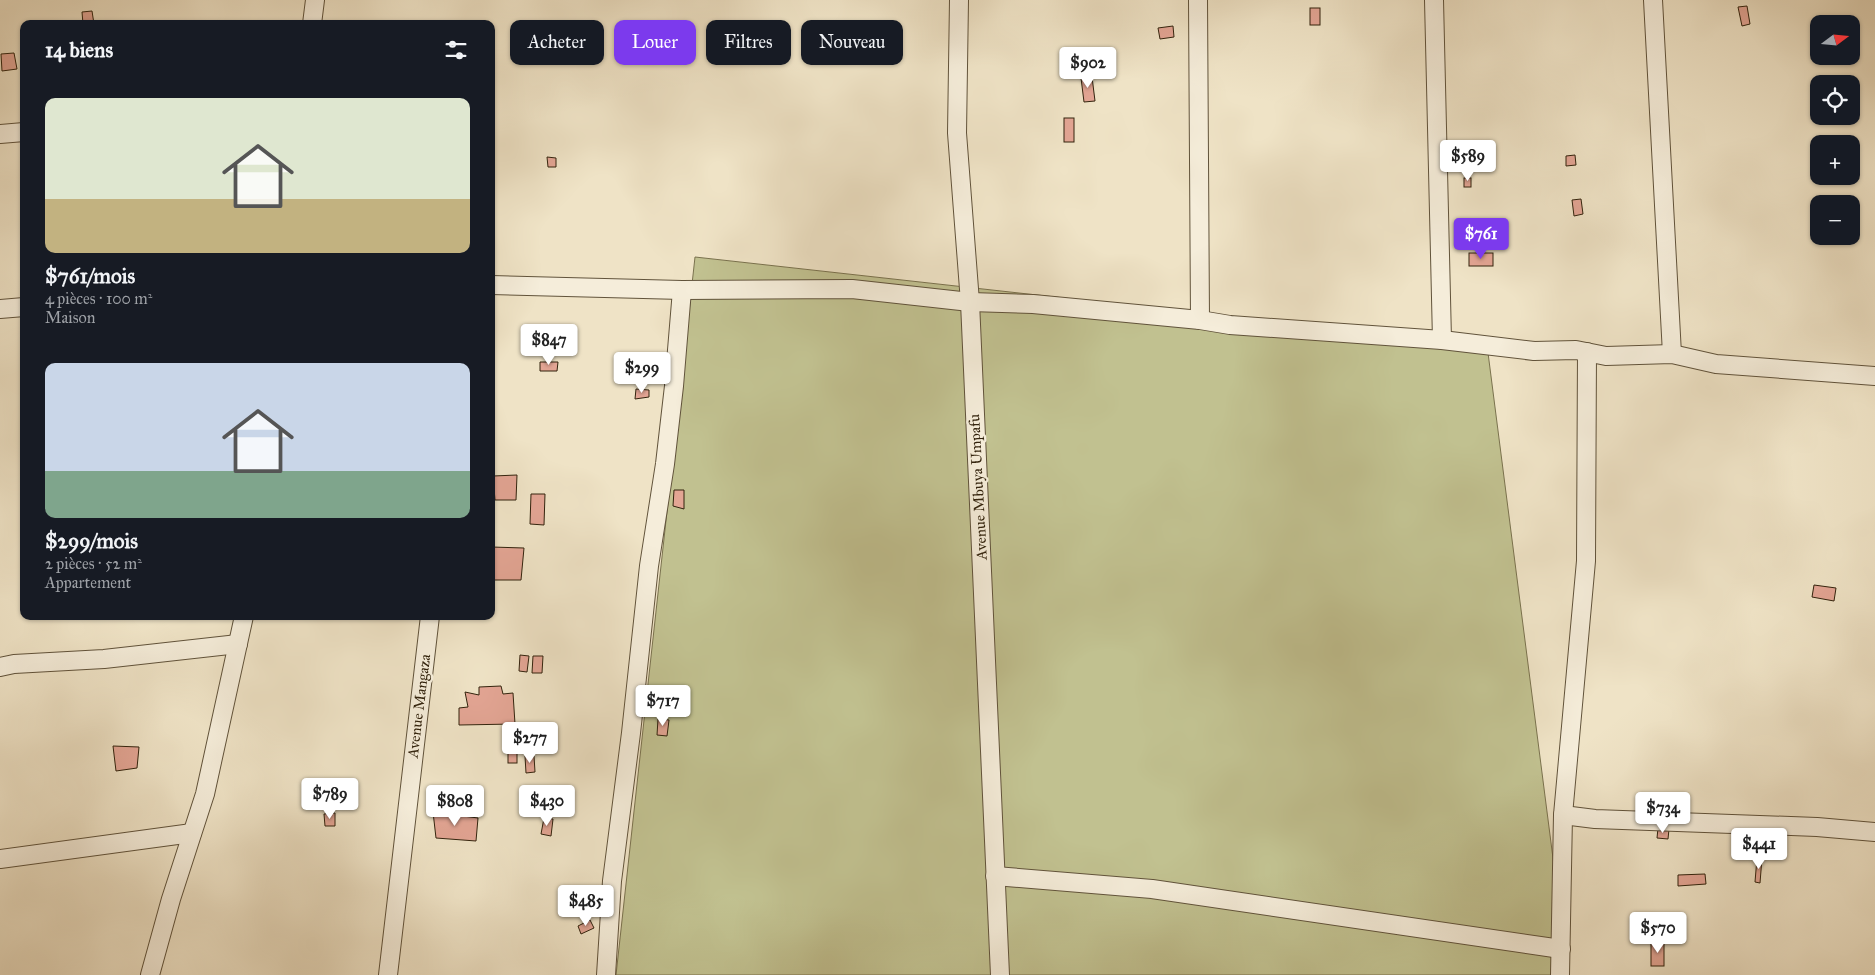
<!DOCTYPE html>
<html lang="fr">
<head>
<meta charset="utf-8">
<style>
  :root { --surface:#171b24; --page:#242831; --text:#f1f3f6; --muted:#9ea1a6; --accent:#7c3aed }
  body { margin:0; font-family:"IM FELL Great Primer",serif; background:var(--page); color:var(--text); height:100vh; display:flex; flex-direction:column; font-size:19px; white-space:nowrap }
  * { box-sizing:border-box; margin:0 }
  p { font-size:16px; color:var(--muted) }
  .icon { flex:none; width:28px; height:28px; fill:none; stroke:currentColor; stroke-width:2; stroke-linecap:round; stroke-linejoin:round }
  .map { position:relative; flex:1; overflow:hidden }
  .details { position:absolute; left:20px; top:20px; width:475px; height:600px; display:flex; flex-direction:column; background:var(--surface); border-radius:10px; box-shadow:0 1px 4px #0004 }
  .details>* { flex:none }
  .hud { position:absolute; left:510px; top:20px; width:475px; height:45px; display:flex; gap:10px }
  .needle { width:32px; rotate:74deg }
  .buttons { position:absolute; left:1810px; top:15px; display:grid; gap:10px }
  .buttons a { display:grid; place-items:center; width:50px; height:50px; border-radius:10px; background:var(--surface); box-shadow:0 1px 4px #0004; font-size:25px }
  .price { position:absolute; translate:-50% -42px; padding:0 11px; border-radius:5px; background:#fff; color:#222; font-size:16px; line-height:32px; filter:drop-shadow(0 1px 2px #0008) }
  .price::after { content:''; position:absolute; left:50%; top:30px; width:15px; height:11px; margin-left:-8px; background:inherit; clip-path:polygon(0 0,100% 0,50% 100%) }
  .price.on { background:var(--accent); color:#fff }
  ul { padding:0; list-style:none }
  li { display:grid; align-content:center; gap:10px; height:265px; padding:0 25px }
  li span { display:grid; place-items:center; height:155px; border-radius:10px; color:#555 }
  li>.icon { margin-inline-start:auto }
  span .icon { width:90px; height:90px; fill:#fffc; stroke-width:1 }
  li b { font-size:21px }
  h2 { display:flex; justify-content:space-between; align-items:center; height:60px; padding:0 25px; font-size:21px }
  .chip { padding:0 18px; border-radius:10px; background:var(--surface); box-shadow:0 1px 4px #0004; font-size:18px; line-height:45px }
  .chip.on { background:var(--accent); color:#fff }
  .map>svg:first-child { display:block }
  .green { fill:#c1c190; stroke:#7a724e }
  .building { fill:#e3a594; stroke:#32230d }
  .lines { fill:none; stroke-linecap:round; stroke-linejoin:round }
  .minor-casing { stroke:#61533b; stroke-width:20 }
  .minor { stroke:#f5edda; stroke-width:18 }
  .labels { text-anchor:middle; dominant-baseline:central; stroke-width:4.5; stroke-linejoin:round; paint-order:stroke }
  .street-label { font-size:15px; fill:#32230d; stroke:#f5edda }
</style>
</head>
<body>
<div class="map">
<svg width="1875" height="975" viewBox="0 0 1875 975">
  <rect width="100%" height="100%" fill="#efe3c6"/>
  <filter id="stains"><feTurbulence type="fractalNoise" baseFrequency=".004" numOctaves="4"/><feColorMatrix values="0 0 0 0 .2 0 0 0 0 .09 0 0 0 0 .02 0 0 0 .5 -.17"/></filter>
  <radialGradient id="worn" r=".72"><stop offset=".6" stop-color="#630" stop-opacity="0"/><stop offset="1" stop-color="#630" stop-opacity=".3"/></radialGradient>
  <path class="green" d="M695 257 1487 345 1568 975H616Z"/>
  <g class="building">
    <path d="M1747 6 1750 24 1742 26 1738 7Z"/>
    <rect x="1310" y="8" width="10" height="17"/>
    <path d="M92 11 94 24H83L82 12Z"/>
    <path d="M1173 26 1174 37 1160 39 1158 28Z"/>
    <path d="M14 53 17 69 2 71 1 54Z"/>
    <path d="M1092 77 1095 101 1084 102 1081 78Z"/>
    <rect x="1064" y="118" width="10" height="24"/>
    <path d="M1575 155 1576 165 1566 166V156Z"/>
    <path d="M547 157 556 158V167H548Z"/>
    <rect x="1464" y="178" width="7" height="9"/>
    <path d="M1581 199 1583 214 1574 216 1572 200Z"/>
    <rect x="1469" y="253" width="24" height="13"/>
    <path d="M540 362H558L557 371H540Z"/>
    <path d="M636 389 649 390V397L635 399Z"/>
    <path d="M517 475 516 500H495L493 476Z"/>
    <path d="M674 490H684V509L673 506Z"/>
    <path d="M531 494H545L544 525 530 524Z"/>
    <rect x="491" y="515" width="3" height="23"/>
    <path d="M491 547 524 548 521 580H491Z"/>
    <path d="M1814 585 1836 588 1834 601 1812 597Z"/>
    <path d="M520 655 529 656 527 672 519 671Z"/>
    <path d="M533 656H543L542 673H532Z"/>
    <path d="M501 686 503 694 513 693 515 724 459 725V708L468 707 465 692 479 695V687Z"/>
    <path d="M658 719 669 720 667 736 657 735Z"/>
    <path d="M113 746 139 747 137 768 116 771Z"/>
    <rect x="508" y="748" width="9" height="15"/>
    <path d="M525 756H534L535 772 526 773Z"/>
    <path d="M433 812 478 818 476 841 436 838Z"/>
    <path d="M335 813V826H325L324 814Z"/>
    <path d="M544 818 553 819 551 836 541 834Z"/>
    <path d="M1658 828 1669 829 1668 839 1657 838Z"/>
    <path d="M1757 858H1762L1760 883 1755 882Z"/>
    <path d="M1705 874 1706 884 1678 886V875Z"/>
    <path d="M590 920 594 928 581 934 578 926Z"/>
    <rect x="1651" y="942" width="13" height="24"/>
  </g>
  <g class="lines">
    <g class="minor-casing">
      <g id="minor">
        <path d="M959 0 957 133 970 302 1000 975"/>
        <path d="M1198 0 1200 320"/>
        <path d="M1434 0 1442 340"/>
        <path d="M1653 0 1672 354"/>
        <path d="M312 24 315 0"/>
        <path d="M0 134 24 132"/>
        <path d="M491 285 682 290 852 289 970 302 1033 304 1200 320 1230 325 1442 340 1534 351 1576 350 1606 356 1672 354 1716 364 1875 376"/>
        <path d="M0 309 24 307"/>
        <path d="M0 667 14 664 104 659 238 644"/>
        <path d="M1563 815 1595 819 1817 827 1875 832"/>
        <path d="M0 859 192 833"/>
        <path d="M995 876 1152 889 1561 949"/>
        <path d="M150 975 171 899 205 794 244 616"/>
        <path d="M388 975 430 616"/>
        <path d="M606 975 612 881 631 733 649 566 665 464 674 386 682 290"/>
        <path d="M1560 975 1563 815 1586 561 1587 352"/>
      </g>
    </g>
    <use href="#minor" class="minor"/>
  </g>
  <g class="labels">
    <g class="street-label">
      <text transform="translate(978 487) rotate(-93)">Avenue Mbuya Umpafu</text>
      <text transform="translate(419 706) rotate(-83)">Avenue Mangaza</text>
    </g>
  </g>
  <rect width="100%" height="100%" filter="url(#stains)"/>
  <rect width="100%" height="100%" fill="url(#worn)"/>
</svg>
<div class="buttons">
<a><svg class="needle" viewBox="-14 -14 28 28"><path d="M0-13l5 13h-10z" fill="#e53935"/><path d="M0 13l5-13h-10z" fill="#9ea1a6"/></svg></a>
<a><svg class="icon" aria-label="locate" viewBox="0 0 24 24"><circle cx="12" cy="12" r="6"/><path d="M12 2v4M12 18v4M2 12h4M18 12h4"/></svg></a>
<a>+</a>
<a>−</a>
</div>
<b class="price" style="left:1088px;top:89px">$902</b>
<b class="price" style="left:1468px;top:182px">$589</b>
<b class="price on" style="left:1481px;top:260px">$761</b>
<b class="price" style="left:549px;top:366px">$847</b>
<b class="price" style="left:642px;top:394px">$299</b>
<b class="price" style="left:663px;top:727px">$717</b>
<b class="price" style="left:530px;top:764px">$277</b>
<b class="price" style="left:330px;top:820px">$789</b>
<b class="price" style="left:455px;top:827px">$808</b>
<b class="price" style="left:547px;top:827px">$430</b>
<b class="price" style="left:1663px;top:834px">$734</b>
<b class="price" style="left:1759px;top:870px">$441</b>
<b class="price" style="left:586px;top:927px">$485</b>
<b class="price" style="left:1658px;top:954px">$570</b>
<div class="hud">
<a class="chip">Acheter</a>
<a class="chip on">Louer</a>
<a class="chip">Filtres</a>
<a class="chip">Nouveau</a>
</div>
<section class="details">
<h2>14 biens<svg class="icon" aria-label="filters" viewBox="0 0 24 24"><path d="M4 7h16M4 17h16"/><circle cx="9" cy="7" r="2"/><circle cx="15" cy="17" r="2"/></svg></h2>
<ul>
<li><span style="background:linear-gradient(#dfe7d0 65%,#c2b280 0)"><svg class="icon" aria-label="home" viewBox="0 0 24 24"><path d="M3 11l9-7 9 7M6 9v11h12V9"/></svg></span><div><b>$761/mois</b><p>4 pièces · 100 m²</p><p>Maison</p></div></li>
<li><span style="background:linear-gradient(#c9d6e8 70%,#7fa58c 0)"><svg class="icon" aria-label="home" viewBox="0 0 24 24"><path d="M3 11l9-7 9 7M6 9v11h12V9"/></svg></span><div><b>$299/mois</b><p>2 pièces · 52 m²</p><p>Appartement</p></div></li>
</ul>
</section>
</div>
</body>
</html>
